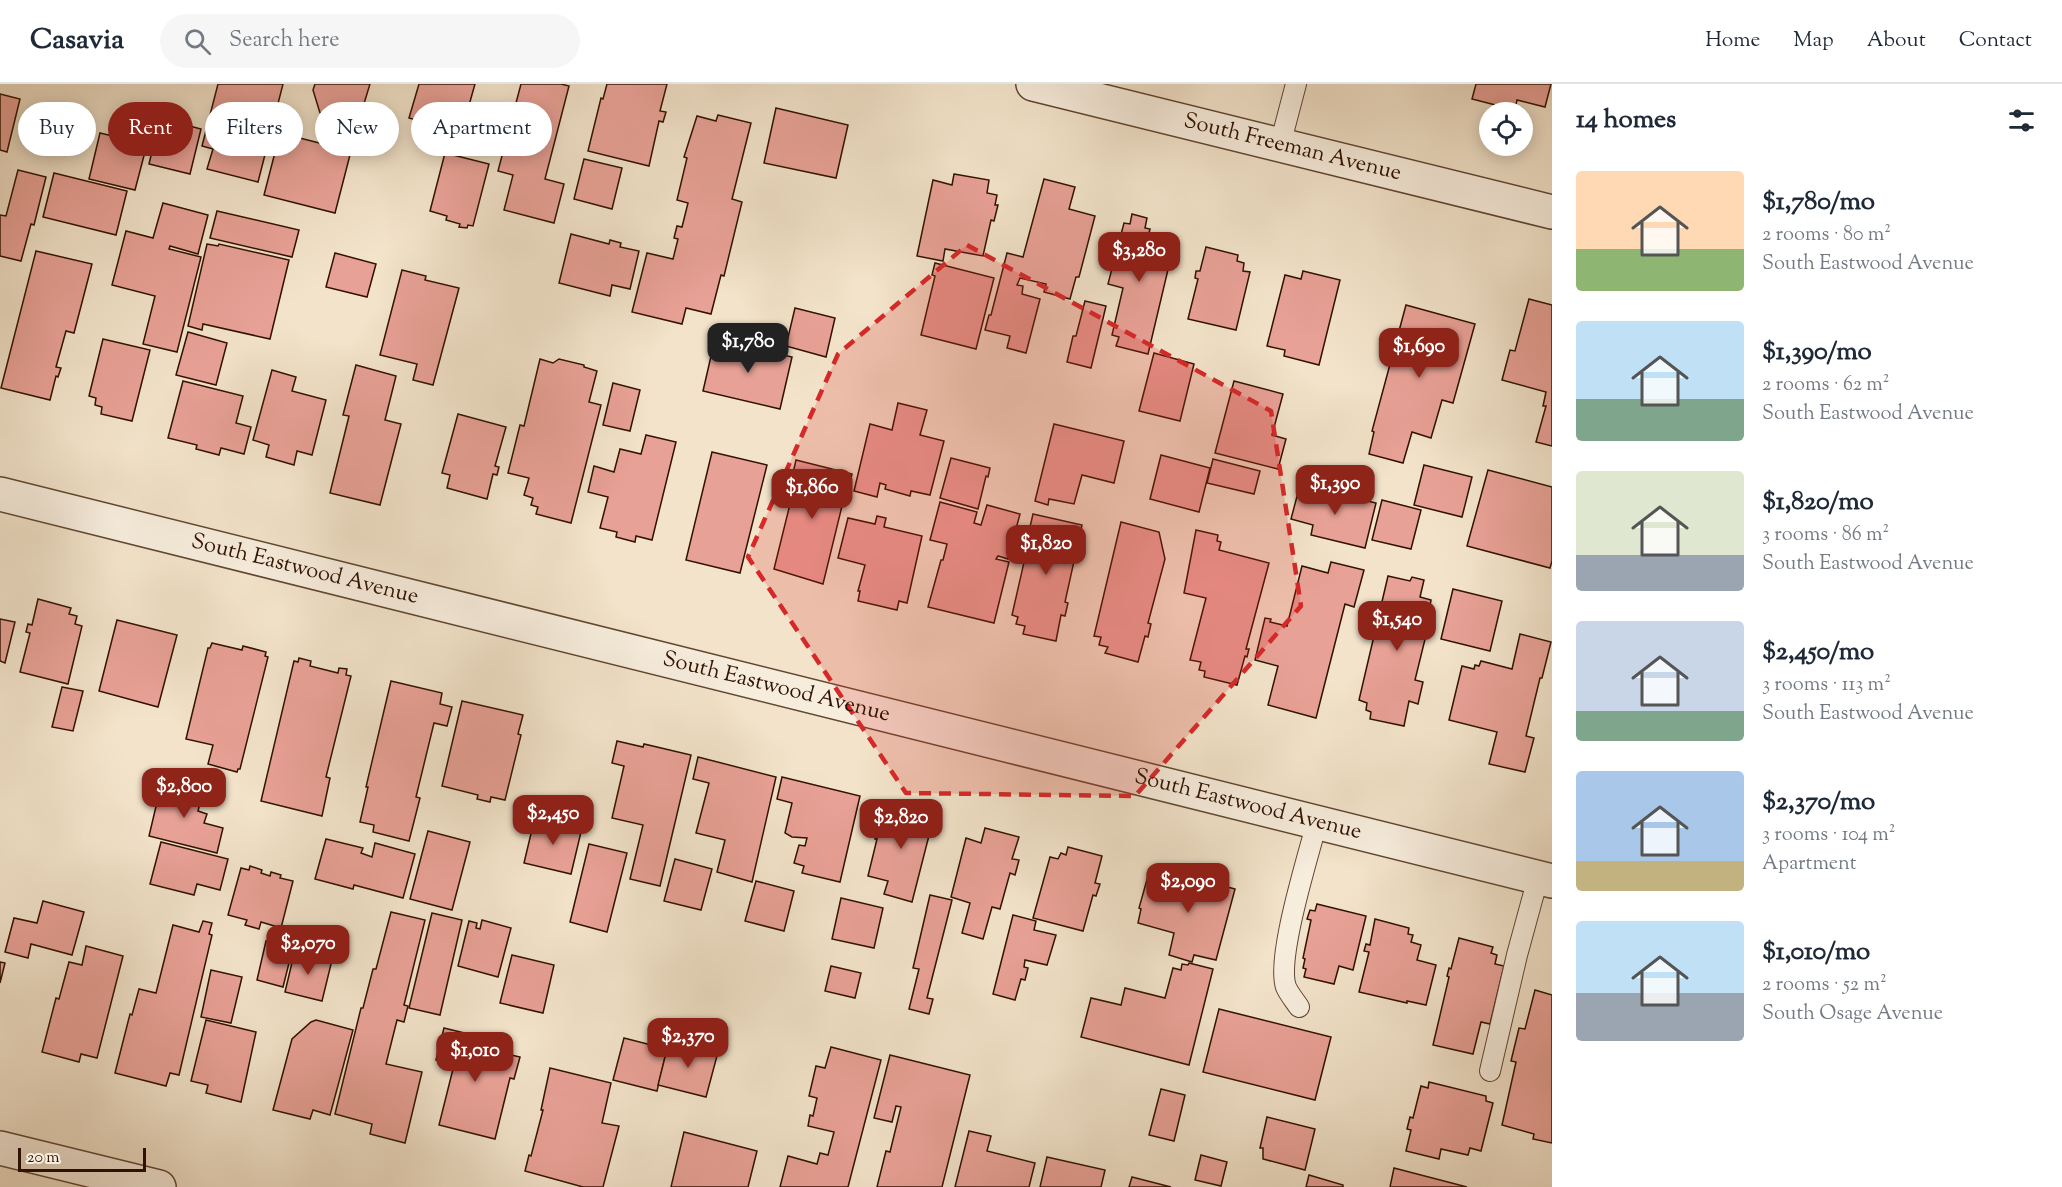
<!DOCTYPE html>
<html lang="en">
<head>
<meta charset="utf-8">
<style>
  :root { --surface:#fff; --page:#f6f6f7; --text:#1f2937; --muted:#747a83; --line:#e0e1e3; --accent:#8f2418 }
  body { margin:0; font-family:"Sorts Mill Goudy",serif; background:var(--page); color:var(--text); height:100vh; display:flex; flex-direction:column; font-size:22px; white-space:nowrap }
  * { box-sizing:border-box; margin:0 }
  p { font-size:20px; color:var(--muted) }
  .icon { flex:none; width:33px; height:33px; fill:none; stroke:currentColor; stroke-width:2; stroke-linecap:round; stroke-linejoin:round }
  .map { position:relative; flex:1; overflow:hidden }
  .drawer { display:flex; flex-direction:column; background:var(--surface); width:510px }
  .drawer>* { flex:none }
  .banner { position:absolute; left:18px; top:18px; width:570px; height:54px; display:flex; gap:12px }
  .fabs { position:absolute; left:1479px; top:18px; display:grid; gap:12px }
  .fabs a { display:grid; place-items:center; width:54px; height:54px; border-radius:50%; background:var(--surface); box-shadow:0 3px 15px #0003; font-size:30px }
  .scale { position:absolute; left:18px; bottom:15px; width:128px; box-sizing:border-box; padding-left:6px; border:3px solid #311200; border-top:0; font-size:16px; line-height:21px; white-space:nowrap; color:#311200; -webkit-text-stroke:4px #f7eddd; paint-order:stroke }
  .price { position:absolute; translate:-50% -51px; padding:0 14px; border-radius:12px; background:var(--accent); color:#fff; font-size:20px; line-height:39px; filter:drop-shadow(0 2px 3px #0008) }
  .price::after { content:''; position:absolute; left:50%; top:36px; width:18px; height:14px; margin-left:-9px; background:inherit; clip-path:polygon(0 0,100% 0,50% 100%) }
  .price.current { background:#222; color:#fff }
  ul { padding:0; list-style:none }
  li { display:flex; align-items:center; gap:18px; height:150px; padding:0 24px }
  li span { display:grid; place-items:center; flex:none; width:168px; height:120px; border-radius:6px; color:#555 }
  li>.icon { margin-inline-start:auto }
  span .icon { width:72px; height:72px; fill:#fffc; stroke-width:1 }
  li b { font-size:26px }
  h2 { display:flex; justify-content:space-between; align-items:center; height:72px; padding:0 24px; font-size:26px }
  .tag { padding:0 21px; border-radius:27px; background:var(--surface); box-shadow:0 3px 15px #0003; font-size:21px; line-height:54px }
  .tag.current { background:var(--accent); color:#fff }
  header { display:flex; align-items:center; gap:36px; box-sizing:border-box; height:84px; padding:0 30px; background:var(--surface); border-bottom:2px solid var(--line) }
  header strong { font-size:28px }
  nav { display:flex; gap:33px; margin-inline-start:auto; font-size:21px }
  .search { width:420px; height:54px; background:var(--page); display:flex; align-items:center; gap:15px; box-sizing:border-box; padding:0 21px; border-radius:33px; color:var(--muted); font-size:22px }
  main { display:flex; flex:1; min-height:0 }
  .map>svg:first-child { display:block }
  .building { fill:#e8a196; stroke:#311200; stroke-width:1.5 }
  .lines { fill:none; stroke-linecap:round; stroke-linejoin:round }
  .service-casing { stroke:#614632; stroke-width:22 }
  .minor-casing { stroke:#614632; stroke-width:36 }
  .tertiary-casing { stroke:#614632; stroke-width:36 }
  .service { stroke:#f7eddd; stroke-width:20 }
  .minor { stroke:#f7eddd; stroke-width:33 }
  .tertiary { stroke:#f7eddd; stroke-width:33 }
  .marked { fill:#d62828; fill-opacity:0.2; stroke:#d62828; stroke-width:4.5; stroke-dasharray:12 8; stroke-linejoin:round }
  .labels { text-anchor:middle; dominant-baseline:central; stroke-width:5; stroke-linejoin:round; paint-order:stroke }
  .street-label { font-size:22px; fill:#311200; stroke:#f7eddd }
</style>
</head>
<body>
<header>
<strong>Casavia</strong>
<div class="search"><svg class="icon" aria-label="search" viewBox="0 0 24 24"><circle cx="10" cy="10" r="6"/><path d="M15 15l6 6"/></svg>Search here</div>
<nav><a>Home</a><a>Map</a><a>About</a><a>Contact</a></nav>
</header>
<main>
<div class="map">
<svg width="1552" height="1103" viewBox="0 0 1552 1103">
  <rect width="100%" height="100%" fill="#f2e3ca"/>
  <filter id="stains"><feTurbulence type="fractalNoise" baseFrequency=".00333" numOctaves="4"/><feColorMatrix values="0 0 0 0 .2 0 0 0 0 .09 0 0 0 0 .02 0 0 0 .5 -.17"/></filter>
  <radialGradient id="worn" r=".72"><stop offset=".6" stop-color="#630" stop-opacity="0"/><stop offset="1" stop-color="#630" stop-opacity=".3"/></radialGradient>
  <g class="building">
    <path d="M218 0H283L258 98 207 85 213 65 202 62Z"/>
    <path d="M315 0H370L358 39 320 29 313 6Z"/>
    <path d="M419 0H475L464 39 426 28 424 38 409 34Z"/>
    <path d="M521 0H561L569 2 545 95 564 100 554 139 504 126 513 91 498 87Z"/>
    <path d="M607 0H667L660 27 666 28 663 38 659 37 649 82 588 67 601 14 603 15Z"/>
    <path d="M1476 0H1551L1545 23 1517 16 1515 26 1472 15Z"/>
    <path d="M0 10 20 15 7 68 0 66Z"/>
    <path d="M776 24 848 41 836 94 764 79Z"/>
    <path d="M718 31 751 39 732 115 742 118 724 192 721 191 711 230 686 224 682 240 632 228 647 169 673 175 678 155 674 154 677 142 682 143 688 119 677 116 687 74 684 73 697 32 716 37Z"/>
    <path d="M160 34 201 45 190 90 149 80Z"/>
    <path d="M100 49 147 60 135 106 89 95Z"/>
    <path d="M280 49 351 67 335 129 264 111Z"/>
    <path d="M445 69 489 80 473 142 468 141 467 144 459 143 460 140 446 136 447 132 430 127Z"/>
    <path d="M584 75 622 84 612 125 574 115Z"/>
    <path d="M18 86 46 93 34 141 31 140 21 177 0 172V131L6 132Z"/>
    <path d="M54 89 127 107 116 151 43 133Z"/>
    <path d="M954 90 989 96 987 109 997 111 995 121H998L994 137 991 136 983 172 945 165 943 177 917 172 933 96 952 101Z"/>
    <path d="M1044 95 1075 103 1069 125 1095 132 1079 193H1076L1070 215 1044 208 1046 200 1020 194 1017 201 1023 202 1022 210 1040 215 1026 269 1007 264 1010 252 985 246 989 231H991L1007 169 1023 173Z"/>
    <path d="M163 119 208 131 198 170 170 162 169 165 201 173 177 268 143 260 155 212 112 201 126 147 153 154Z"/>
    <path d="M217 127 299 146 292 173 210 154Z"/>
    <path d="M1132 130 1147 134 1145 144 1150 145 1149 149 1175 156 1148 270 1116 262 1119 253 1112 251 1123 204 1108 200 1124 139 1130 140Z"/>
    <path d="M571 150 609 160 610 156 621 159 620 163 639 167 630 205 612 201 610 212 559 199Z"/>
    <path d="M207 160 218 162 219 160 289 176 270 255 203 240 202 246 188 242Z"/>
    <path d="M1206 163 1238 171 1237 177 1244 179 1243 187 1250 188 1236 246 1188 235 1198 195 1195 194 1196 187H1200Z"/>
    <path d="M36 167 92 180 74 249 66 247 56 283 61 284 58 293 56 292 50 316 1 304Z"/>
    <path d="M335 169 376 180 367 213 326 203Z"/>
    <path d="M935 179 994 194 976 265 921 251 935 192 932 191Z"/>
    <path d="M402 186 426 192 425 196 459 204 433 301 413 296 417 280 380 271Z"/>
    <path d="M1303 187 1340 196 1319 281 1284 272 1285 266 1267 262 1285 191 1301 195Z"/>
    <path d="M1529 215 1552 221V362L1536 358 1546 322H1543L1546 308 1502 296 1510 266 1515 267Z"/>
    <path d="M1085 217 1106 222 1091 284 1067 278 1073 252H1076Z"/>
    <path d="M1406 221 1475 240 1453 319 1442 316 1431 354 1412 348 1403 379 1369 370 1374 348 1372 347Z"/>
    <path d="M795 224 835 234 826 273 786 262Z"/>
    <path d="M188 248 227 259 216 301 176 291Z"/>
    <path d="M103 255 150 266 132 337 101 330 102 323 95 321 96 314 89 312Z"/>
    <path d="M715 255 792 273 780 325 703 307Z"/>
    <path d="M1154 269 1194 280 1180 337 1139 327Z"/>
    <path d="M540 275 553 279 559 275 584 281V283L597 287 589 318 601 321 571 439 536 430 538 423 531 421 533 414 524 411 529 394 508 389 520 341 524 342Z"/>
    <path d="M356 281 396 292 385 336 401 340 380 421 330 409 349 332 343 331Z"/>
    <path d="M272 286 296 293 292 307 326 316 312 371 297 367 294 381 266 373 269 361 253 356Z"/>
    <path d="M183 297 243 312 236 339 251 343 244 370 221 364 219 371 196 365 197 361 168 354Z"/>
    <path d="M1234 297 1283 310 1272 351 1286 355 1278 385 1215 369Z"/>
    <path d="M613 299 640 306 630 347 603 341Z"/>
    <path d="M898 319 927 326 920 351 944 357 930 411 911 407 910 412 885 405 886 401 880 399 877 413 854 407 870 340 892 346Z"/>
    <path d="M458 330 506 343 495 382 499 383 497 391 493 390 487 415 447 404 450 391 442 389Z"/>
    <path d="M1054 340 1124 357 1114 399 1082 391 1074 420 1049 415 1048 421 1035 417Z"/>
    <path d="M646 351 676 358 652 456 636 452 635 458 616 453 617 448 600 444 608 413 588 408 594 382 614 388 620 365 641 370Z"/>
    <path d="M712 368 767 381 740 489 686 476Z"/>
    <path d="M1161 371 1210 384 1199 428 1150 415Z"/>
    <path d="M951 374 990 384 988 393 986 392 978 425 940 414Z"/>
    <path d="M1213 375 1260 387 1254 410 1207 399Z"/>
    <path d="M796 376 852 390 844 422H842L823 500 774 485 792 412 788 411Z"/>
    <path d="M1424 381 1472 393 1462 433 1414 421Z"/>
    <path d="M1488 386 1552 403V477L1550 484 1467 462Z"/>
    <path d="M1300 401 1376 419 1365 464 1311 451 1313 441 1291 435Z"/>
    <path d="M1382 416 1421 426 1411 465 1372 456Z"/>
    <path d="M940 418 977 428 974 439 981 441 987 421 1020 430 1008 475 998 472 996 475 1009 478 994 539 928 523 941 476H943L947 460 930 456Z"/>
    <path d="M1033 430 1082 441 1065 518 1068 519 1065 532 1061 531 1056 557 1023 550 1025 542 1016 540 1018 533 1012 531 1025 474 1023 473Z"/>
    <path d="M877 432 886 434 884 443 922 452 907 519 899 517 897 526 858 517 860 507H858L865 481 838 474 848 434 875 440Z"/>
    <path d="M1121 438 1159 448 1165 475 1148 539 1151 540 1148 553 1145 552 1138 578 1105 569 1108 563 1099 561 1101 553 1094 552Z"/>
    <path d="M1196 446 1218 451 1217 457 1221 458 1219 466 1269 479 1246 565H1249L1247 573 1245 572 1237 601 1204 593 1205 587 1199 586 1201 578 1190 576 1206 514 1184 509Z"/>
    <path d="M1331 478 1364 486 1354 523 1345 520 1316 634 1268 621 1278 582 1255 576 1265 534 1271 535 1270 538 1287 542 1302 482 1328 489Z"/>
    <path d="M1388 492 1410 497 1412 493 1424 496 1420 513 1431 516 1427 538 1429 539 1415 596 1423 598 1418 620 1409 617 1404 642 1370 635 1371 628 1366 626 1367 619 1359 616Z"/>
    <path d="M1453 505 1502 517 1490 567 1441 555Z"/>
    <path d="M38 515 71 524 69 530 77 532 75 540 82 542 68 600 20 588 30 549 26 548 28 540 32 541Z"/>
    <path d="M0 535 15 538 5 579 0 577Z"/>
    <path d="M117 536 177 551 158 623 99 607Z"/>
    <path d="M1520 550 1551 558 1542 594H1540L1526 652 1534 654 1525 688 1489 680 1497 648 1449 636 1462 582 1474 585 1475 581 1479 582 1481 577 1512 585Z"/>
    <path d="M212 559 242 566 243 562 266 568 265 572 268 573 240 685H238L237 688 208 680 213 661 186 655 208 564H210Z"/>
    <path d="M299 574 311 577 310 582 338 589 339 584 347 585 346 591 351 592 326 693 330 694 322 732 261 717 294 577 298 578Z"/>
    <path d="M391 597 442 609 440 620 452 623 447 642 434 639 416 713 420 714 409 757 373 748 374 741 360 738 368 703H366Z"/>
    <path d="M62 603 83 607 73 647 52 643Z"/>
    <path d="M462 617 523 631 518 650 521 651 505 716 491 713 490 718 477 715 478 711 442 702Z"/>
    <path d="M617 657 643 663 644 660 691 671 660 802 630 795 643 741 612 734 624 682 612 679Z"/>
    <path d="M698 673 776 693 752 798 717 788 725 756 696 749 709 699 693 695Z"/>
    <path d="M782 693 860 712 840 798 802 789 804 782 794 779 799 761 805 762 807 754 792 753 785 749 792 719 777 715Z"/>
    <path d="M162 697 203 707 198 727 207 730 204 739 223 744 217 769 149 752Z"/>
    <path d="M887 719 934 732 912 818 884 810 888 797 868 792 877 755H875L877 745 881 746Z"/>
    <path d="M556 732 568 735 565 745 581 748 571 790 524 779 534 737 554 742Z"/>
    <path d="M985 744 1019 753 1012 775 1019 776 1015 791 1010 789 1000 825 992 823 983 855 962 849 970 819 951 813 966 754 981 759Z"/>
    <path d="M428 747 470 758 452 826 410 815Z"/>
    <path d="M326 755 363 764 361 769 372 773 375 759 415 770 403 814 354 801 353 805 315 795Z"/>
    <path d="M161 758 228 775 220 806 197 800 194 811 150 800Z"/>
    <path d="M589 760 627 769 607 848 570 838Z"/>
    <path d="M1068 763 1102 772 1095 799 1100 800 1096 812 1093 811 1083 847 1033 834 1050 773 1058 775 1061 769 1066 771Z"/>
    <path d="M675 775 712 785 701 826 664 817Z"/>
    <path d="M250 782 262 786 261 789 270 792 271 788 281 791 280 794 293 797 281 844 261 838 259 845 245 841 247 836 228 831 241 784 249 786Z"/>
    <path d="M1148 792 1172 799 1174 792 1186 796 1187 792 1235 805 1216 876 1194 871 1192 878 1169 871 1174 849 1138 839 1141 825 1139 824Z"/>
    <path d="M756 797 794 807 784 847 745 837Z"/>
    <path d="M930 811 952 816 927 914 933 915 929 930 909 925 919 885 913 884Z"/>
    <path d="M841 814 883 824 874 864 832 855Z"/>
    <path d="M43 817 84 828 72 871 31 860 28 874 5 868 14 834 37 839Z"/>
    <path d="M1317 820 1366 832 1353 886 1339 882 1334 900 1304 893 1306 885 1303 884 1305 875 1303 874 1311 836 1307 835 1310 826 1315 827Z"/>
    <path d="M391 828 425 836 404 921 408 922 404 938 397 936 386 980 422 988 405 1059 370 1050 372 1040 335 1030 361 924H363L373 885H376Z"/>
    <path d="M432 829 462 836 440 931 409 924Z"/>
    <path d="M1013 831 1036 837 1034 846 1056 851 1047 881 1025 876 1024 883 1028 884 1025 896 1021 895 1015 916 993 910Z"/>
    <path d="M1375 835 1409 844 1408 850 1413 851 1411 858 1421 861 1417 876 1436 881 1426 921 1407 917V919L1359 908 1369 868 1364 867 1366 860 1370 861Z"/>
    <path d="M482 836 511 844 498 893 458 882 469 837 477 839 476 844 480 845Z"/>
    <path d="M203 837 212 839 209 850 212 851 179 991 170 989 166 1002 115 989 130 930 132 931 139 905 156 909 173 841 199 848Z"/>
    <path d="M1459 854 1493 863 1491 869 1497 871 1495 880 1504 882 1490 940 1481 938 1473 970 1433 961 1449 893 1447 892 1449 884 1451 885Z"/>
    <path d="M266 857 293 863 283 903 257 896Z"/>
    <path d="M86 862 123 872 97 974 81 970 79 978 42 968 56 914 59 915 69 878 82 881Z"/>
    <path d="M295 866 332 876 322 917 285 908Z"/>
    <path d="M512 871 554 881 543 929 500 919Z"/>
    <path d="M0 878 5 879 0 899Z"/>
    <path d="M1189 879 1213 885 1189 981 1081 953 1091 914 1121 921 1125 904 1165 914 1173 884 1181 886 1182 880 1188 881Z"/>
    <path d="M831 882 861 889 855 914 825 907Z"/>
    <path d="M211 886 242 893 231 939 201 933Z"/>
    <path d="M1535 906 1552 911V1059L1533 1055 1534 1050 1502 1041 1516 978 1511 977 1519 944 1525 945Z"/>
    <path d="M1219 925 1331 953 1315 1016 1203 988Z"/>
    <path d="M206 936 256 948 241 1018 206 1009 208 1001 191 997Z"/>
    <path d="M316 936 353 946 330 1031 313 1026 310 1035 273 1026 292 955 311 938Z"/>
    <path d="M444 944 493 956 490 966 520 973 514 995 510 994 495 1055 439 1041 454 981 436 976Z"/>
    <path d="M624 954 667 965 657 1007 613 996Z"/>
    <path d="M669 957 718 968 706 1013 658 1001Z"/>
    <path d="M831 963 881 976 848 1103H780L788 1072 817 1080 820 1069 828 1071 834 1048 808 1042 810 1031 813 1032 817 1014 809 1012 816 982 825 984Z"/>
    <path d="M890 971 970 991 942 1103H877L886 1067 890 1068 901 1023 896 1022 892 1038 874 1034Z"/>
    <path d="M550 984 611 999 602 1039 619 1042 603 1103H583L525 1087 529 1071 531 1072 543 1026H541Z"/>
    <path d="M1429 998 1486 1012V1017L1493 1019 1481 1067 1470 1064 1468 1071 1441 1065 1439 1075 1406 1067 1411 1046 1407 1045 1410 1033 1413 1034 1421 1002 1428 1004Z"/>
    <path d="M1161 1005 1185 1011 1174 1057 1149 1051Z"/>
    <path d="M1267 1033 1315 1045 1305 1086 1263 1075V1064H1260Z"/>
    <path d="M969 1047 991 1052 987 1067 1035 1079 1029 1103H955Z"/>
    <path d="M684 1048 757 1067 748 1103H671Z"/>
    <path d="M1201 1071 1227 1078 1221 1102 1195 1096Z"/>
    <path d="M1047 1073 1105 1086 1101 1103H1040Z"/>
    <path d="M1394 1084 1467 1103H1390Z"/>
    <path d="M1309 1091 1343 1101V1103H1306Z"/>
    <path d="M1132 1093 1171 1103H1129Z"/>
  </g>
  <g class="lines">
    <g class="service-casing">
      <g id="service">
        <path d="M1280 61 1296 0"/>
        <path d="M1299 923C1295 917 1289 910 1286 903 1276 874 1308 773 1317 738"/>
        <path d="M1490 987 1517 871 1538 794"/>
      </g>
    </g>
    <g class="minor-casing">
      <g id="minor">
        <path id="s1" d="M0 410 1552 797"/>
        <path d="M0 1064 159 1103"/>
      </g>
    </g>
    <g class="tertiary-casing">
      <g id="tertiary">
        <path id="s2" d="M1033 0 1552 128"/>
      </g>
    </g>
    <use href="#service" class="service"/>
    <use href="#minor" class="minor"/>
    <use href="#tertiary" class="tertiary"/>
  </g>
  <path class="marked" d="M967 161 1271 327 1301 522 1135 712 906 709 748 473 838 270Z"/>
  <g class="labels">
    <g class="street-label">
      <text stroke="none"><textPath href="#s2" startOffset="267">South Freeman Avenue</textPath></text>
      <text stroke="none"><textPath href="#s1" startOffset="314">South Eastwood Avenue</textPath></text>
      <text stroke="none"><textPath href="#s1" startOffset="800">South Eastwood Avenue</textPath></text>
      <text stroke="none"><textPath href="#s1" startOffset="1286">South Eastwood Avenue</textPath></text>
    </g>
  </g>
  <rect width="100%" height="100%" filter="url(#stains)"/>
  <rect width="100%" height="100%" fill="url(#worn)"/>
</svg>
<div class="fabs">
<a><svg class="icon" aria-label="locate" viewBox="0 0 24 24"><circle cx="12" cy="12" r="6"/><path d="M12 2v4M12 18v4M2 12h4M18 12h4"/></svg></a>
</div>
<div class="scale">20 m</div>
<b class="price" style="left:1139px;top:199px">$3,280</b>
<b class="price current" style="left:748px;top:290px">$1,780</b>
<b class="price" style="left:1419px;top:295px">$1,690</b>
<b class="price" style="left:1335px;top:432px">$1,390</b>
<b class="price" style="left:812px;top:436px">$1,860</b>
<b class="price" style="left:1046px;top:492px">$1,820</b>
<b class="price" style="left:1397px;top:568px">$1,540</b>
<b class="price" style="left:184px;top:735px">$2,800</b>
<b class="price" style="left:553px;top:762px">$2,450</b>
<b class="price" style="left:901px;top:766px">$2,820</b>
<b class="price" style="left:1188px;top:830px">$2,090</b>
<b class="price" style="left:308px;top:892px">$2,070</b>
<b class="price" style="left:688px;top:985px">$2,370</b>
<b class="price" style="left:475px;top:999px">$1,010</b>
<div class="banner">
<a class="tag">Buy</a>
<a class="tag current">Rent</a>
<a class="tag">Filters</a>
<a class="tag">New</a>
<a class="tag">Apartment</a>
</div>
</div>
<section class="drawer">
<h2>14 homes<svg class="icon" aria-label="filters" viewBox="0 0 24 24"><path d="M4 7h16M4 17h16"/><circle cx="9" cy="7" r="2"/><circle cx="15" cy="17" r="2"/></svg></h2>
<ul>
<li><span style="background:linear-gradient(#ffd9b3 65%,#8fb573 0)"><svg class="icon" aria-label="home" viewBox="0 0 24 24"><path d="M3 11l9-7 9 7M6 9v11h12V9"/></svg></span><div><b>$1,780/mo</b><p>2 rooms · 80 m²</p><p>South Eastwood Avenue</p></div></li>
<li><span style="background:linear-gradient(#bfe0f5 65%,#7fa58c 0)"><svg class="icon" aria-label="home" viewBox="0 0 24 24"><path d="M3 11l9-7 9 7M6 9v11h12V9"/></svg></span><div><b>$1,390/mo</b><p>2 rooms · 62 m²</p><p>South Eastwood Avenue</p></div></li>
<li><span style="background:linear-gradient(#dfe7d0 70%,#9aa5b1 0)"><svg class="icon" aria-label="home" viewBox="0 0 24 24"><path d="M3 11l9-7 9 7M6 9v11h12V9"/></svg></span><div><b>$1,820/mo</b><p>3 rooms · 86 m²</p><p>South Eastwood Avenue</p></div></li>
<li><span style="background:linear-gradient(#c9d6e8 75%,#7fa58c 0)"><svg class="icon" aria-label="home" viewBox="0 0 24 24"><path d="M3 11l9-7 9 7M6 9v11h12V9"/></svg></span><div><b>$2,450/mo</b><p>3 rooms · 113 m²</p><p>South Eastwood Avenue</p></div></li>
<li><span style="background:linear-gradient(#a9c7e8 75%,#c2b280 0)"><svg class="icon" aria-label="home" viewBox="0 0 24 24"><path d="M3 11l9-7 9 7M6 9v11h12V9"/></svg></span><div><b>$2,370/mo</b><p>3 rooms · 104 m²</p><p>Apartment</p></div></li>
<li><span style="background:linear-gradient(#bfe0f5 60%,#9aa5b1 0)"><svg class="icon" aria-label="home" viewBox="0 0 24 24"><path d="M3 11l9-7 9 7M6 9v11h12V9"/></svg></span><div><b>$1,010/mo</b><p>2 rooms · 52 m²</p><p>South Osage Avenue</p></div></li>
</ul>
</section>
</main>
</body>
</html>
